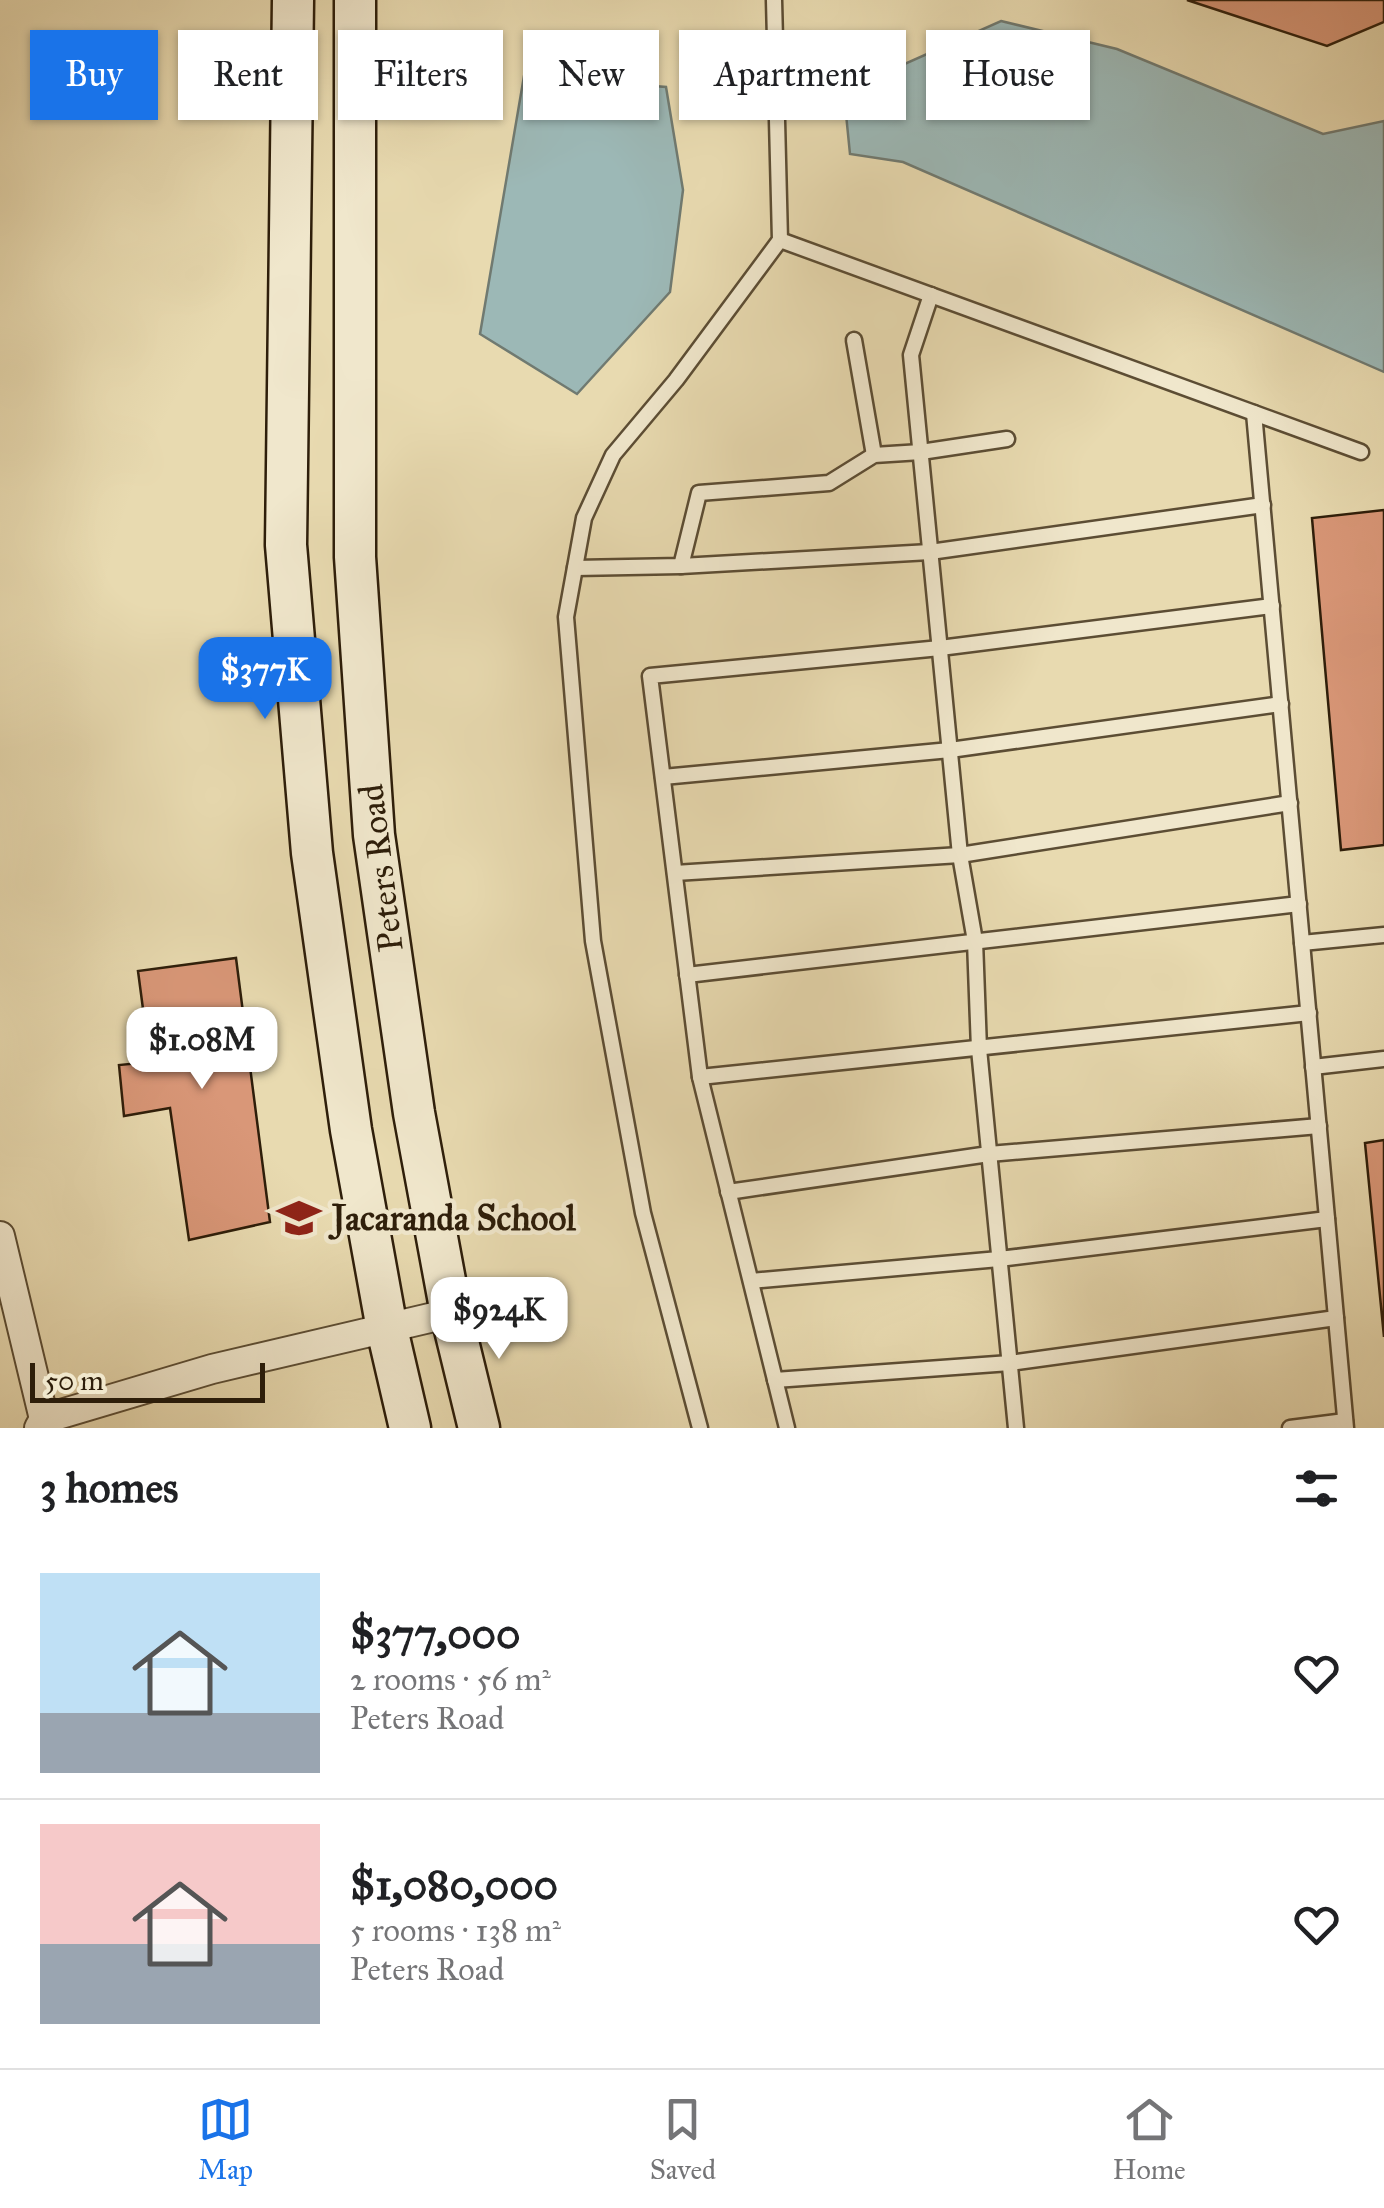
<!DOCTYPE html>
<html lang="en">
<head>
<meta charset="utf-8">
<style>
  :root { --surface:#fff; --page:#f6f6f6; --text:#202124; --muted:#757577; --line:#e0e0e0; --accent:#1a73e8 }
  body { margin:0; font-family:"IM FELL Great Primer",serif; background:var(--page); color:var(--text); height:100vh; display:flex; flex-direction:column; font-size:38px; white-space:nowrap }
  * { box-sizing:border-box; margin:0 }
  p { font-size:32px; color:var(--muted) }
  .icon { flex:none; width:55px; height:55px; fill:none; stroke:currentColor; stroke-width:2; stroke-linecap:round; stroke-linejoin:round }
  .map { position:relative; height:1428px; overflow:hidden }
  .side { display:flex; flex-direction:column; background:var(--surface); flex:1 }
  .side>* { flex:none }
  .banner { position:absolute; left:30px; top:30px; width:1325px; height:90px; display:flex; gap:20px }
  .scale { position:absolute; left:30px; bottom:25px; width:235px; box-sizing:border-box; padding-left:10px; border:5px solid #2e1e0a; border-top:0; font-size:28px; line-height:35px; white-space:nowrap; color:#2e1e0a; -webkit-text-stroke:8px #f0e7cc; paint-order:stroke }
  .price { position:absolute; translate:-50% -85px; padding:0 22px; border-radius:20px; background:#fff; color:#222; font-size:32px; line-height:65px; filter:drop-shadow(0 2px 5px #0008) }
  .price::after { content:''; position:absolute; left:50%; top:60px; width:30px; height:22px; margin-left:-15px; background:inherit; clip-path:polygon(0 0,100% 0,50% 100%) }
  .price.on { background:var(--accent); color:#fff }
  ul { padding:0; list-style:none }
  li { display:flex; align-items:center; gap:30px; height:250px; padding:0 40px }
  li+li { border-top:2px solid var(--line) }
  li span { display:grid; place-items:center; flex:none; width:280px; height:200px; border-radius:0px; color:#555 }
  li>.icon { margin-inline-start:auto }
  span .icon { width:120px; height:120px; fill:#fffc; stroke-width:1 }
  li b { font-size:42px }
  h2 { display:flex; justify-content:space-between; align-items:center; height:120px; padding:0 40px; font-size:42px }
  .pill { padding:0 35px; border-radius:0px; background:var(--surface); box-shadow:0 2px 8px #0004; font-size:35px; line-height:90px }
  .pill.on { background:var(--accent); color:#fff }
  .tab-bar { display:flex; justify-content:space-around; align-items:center; height:140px; border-top:2px solid var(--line); background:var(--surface); font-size:28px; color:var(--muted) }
  .tab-bar a { display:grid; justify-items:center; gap:5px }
  .tab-bar .on { color:var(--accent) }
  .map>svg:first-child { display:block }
  .water { fill:#9cb8b6; stroke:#707a71; stroke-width:2.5 }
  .building { fill:#d99778; stroke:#2e1e0a; stroke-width:2.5 }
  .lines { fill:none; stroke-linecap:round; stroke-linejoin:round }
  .lane-casing { stroke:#5c4d34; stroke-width:19 }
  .street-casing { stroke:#5c4d34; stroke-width:32 }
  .secondary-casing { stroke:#2e1e0a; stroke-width:45 }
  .lane { stroke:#f0e7cc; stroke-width:14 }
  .street { stroke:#f0e7cc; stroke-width:28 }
  .secondary { stroke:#f0e7cc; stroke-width:40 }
  .labels { text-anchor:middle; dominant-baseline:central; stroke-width:9; stroke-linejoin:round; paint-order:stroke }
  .street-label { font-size:35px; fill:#2e1e0a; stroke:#f0e7cc }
  .poi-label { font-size:35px; font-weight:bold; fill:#2e1e0a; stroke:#f0e7cc; text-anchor:start }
</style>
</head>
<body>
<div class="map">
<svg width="1384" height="1428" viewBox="0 0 1384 1428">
  <rect width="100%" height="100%" fill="#e8dab0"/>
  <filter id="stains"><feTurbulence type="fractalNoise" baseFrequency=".002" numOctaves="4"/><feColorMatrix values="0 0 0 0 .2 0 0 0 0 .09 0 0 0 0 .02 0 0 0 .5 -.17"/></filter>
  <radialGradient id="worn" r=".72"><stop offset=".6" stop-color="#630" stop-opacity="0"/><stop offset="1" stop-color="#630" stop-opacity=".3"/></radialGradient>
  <g class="water">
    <path d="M1001 21 1117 49 1323 134 1384 121V372L903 162 850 154 845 104 864 82Z"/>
    <path d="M524 76 666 87 683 190 670 292 577 394 480 334Z"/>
  </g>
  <g class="building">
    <path d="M1187 0H1384V22L1327 46Z"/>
    <path d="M1384 510V845L1341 850 1312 518Z"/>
    <path d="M236 958 270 1222 189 1240 170 1108 124 1116 119 1065 150 1062 138 971Z"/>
    <path d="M1384 1140V1337L1365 1143Z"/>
  </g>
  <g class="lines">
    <g class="lane-casing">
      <g id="lane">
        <path d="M780 240 1361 452"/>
        <path d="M931 295 911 355 960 855 975 941 979 1049 1016 1428"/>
        <path d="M854 340 874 455"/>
        <path d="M1254 413 1346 1428"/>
        <path d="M681 566 699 493 829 483 874 455 921 452 1007 439"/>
        <path d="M575 568 681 566 930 552 1263 505"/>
        <path d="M663 777 950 750 1281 704"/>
        <path d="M675 873 960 855 1290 803"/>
        <path d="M1302 943 1384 935"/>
        <path d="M687 975 1299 904"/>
        <path d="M1313 1067 1384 1059"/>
        <path d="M700 1077 1309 1013"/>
        <path d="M728 1192 989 1154 1319 1126"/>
        <path d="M751 1281 999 1259 1327 1219"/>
        <path d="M775 1380 1010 1363 1336 1318"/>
        <path d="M700 1428 643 1213 593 941 566 617 584 518 613 455 676 380 780 240 774 0"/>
        <path d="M787 1428 700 1077 650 676 940 648 1272 606"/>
        <path d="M1290 1428 1345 1421"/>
      </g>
    </g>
    <g class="street-casing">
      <g id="street">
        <path d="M0 1236 44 1419"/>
        <path d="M39 1428 44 1419 212 1369 451 1313"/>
      </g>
    </g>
    <g class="secondary-casing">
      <g id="secondary">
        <path d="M293 0 286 545 312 853 351 1130 387 1329 410 1428"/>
        <path d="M355 0V557L374 835 414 1113 451 1313 479 1428"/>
      </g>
    </g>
    <use href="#lane" class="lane"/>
    <use href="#street" class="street"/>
    <use href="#secondary" class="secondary"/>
  </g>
  <defs>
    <g id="school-bare" transform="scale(3.45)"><path d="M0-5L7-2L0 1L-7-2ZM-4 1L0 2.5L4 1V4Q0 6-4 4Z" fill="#8f2418" stroke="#f0e7cc" stroke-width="2.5" paint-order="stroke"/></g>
  </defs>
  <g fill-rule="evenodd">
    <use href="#school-bare" x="299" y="1218"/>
  </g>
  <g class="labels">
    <g class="street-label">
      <text transform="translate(381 868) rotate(-97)">Peters Road</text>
    </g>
    <g class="poi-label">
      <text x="332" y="1218">Jacaranda School</text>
    </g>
  </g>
  <rect width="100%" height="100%" filter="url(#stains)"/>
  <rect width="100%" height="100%" fill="url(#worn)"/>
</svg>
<div class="scale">50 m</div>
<b class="price on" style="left:265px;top:722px">$377K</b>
<b class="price" style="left:202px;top:1092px">$1.08M</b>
<b class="price" style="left:499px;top:1362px">$924K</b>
<div class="banner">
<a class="pill on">Buy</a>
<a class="pill">Rent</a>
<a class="pill">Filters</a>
<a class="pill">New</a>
<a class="pill">Apartment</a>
<a class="pill">House</a>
</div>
</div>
<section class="side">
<h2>3 homes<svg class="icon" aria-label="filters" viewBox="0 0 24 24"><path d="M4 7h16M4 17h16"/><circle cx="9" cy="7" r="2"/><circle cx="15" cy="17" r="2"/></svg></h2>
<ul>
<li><span style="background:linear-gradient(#bfe0f5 70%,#9aa5b1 0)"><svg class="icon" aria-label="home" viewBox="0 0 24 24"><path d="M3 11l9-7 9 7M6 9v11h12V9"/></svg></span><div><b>$377,000</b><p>2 rooms · 56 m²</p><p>Peters Road</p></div><svg class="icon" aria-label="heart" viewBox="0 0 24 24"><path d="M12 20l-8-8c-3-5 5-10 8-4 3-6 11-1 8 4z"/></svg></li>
<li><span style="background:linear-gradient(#f6c9c9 60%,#9aa5b1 0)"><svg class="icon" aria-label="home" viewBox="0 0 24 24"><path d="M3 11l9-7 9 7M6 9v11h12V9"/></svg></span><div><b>$1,080,000</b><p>5 rooms · 138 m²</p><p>Peters Road</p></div><svg class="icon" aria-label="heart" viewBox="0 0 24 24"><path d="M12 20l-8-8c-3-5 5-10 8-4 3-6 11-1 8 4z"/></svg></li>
</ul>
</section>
<nav class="tab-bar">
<a class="on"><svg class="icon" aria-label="map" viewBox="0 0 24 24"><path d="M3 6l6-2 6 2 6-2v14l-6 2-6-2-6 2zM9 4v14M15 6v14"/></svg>Map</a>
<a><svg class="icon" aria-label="saved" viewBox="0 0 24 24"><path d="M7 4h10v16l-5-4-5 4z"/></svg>Saved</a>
<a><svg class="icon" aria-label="home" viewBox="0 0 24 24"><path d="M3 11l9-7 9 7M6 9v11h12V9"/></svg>Home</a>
</nav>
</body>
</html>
